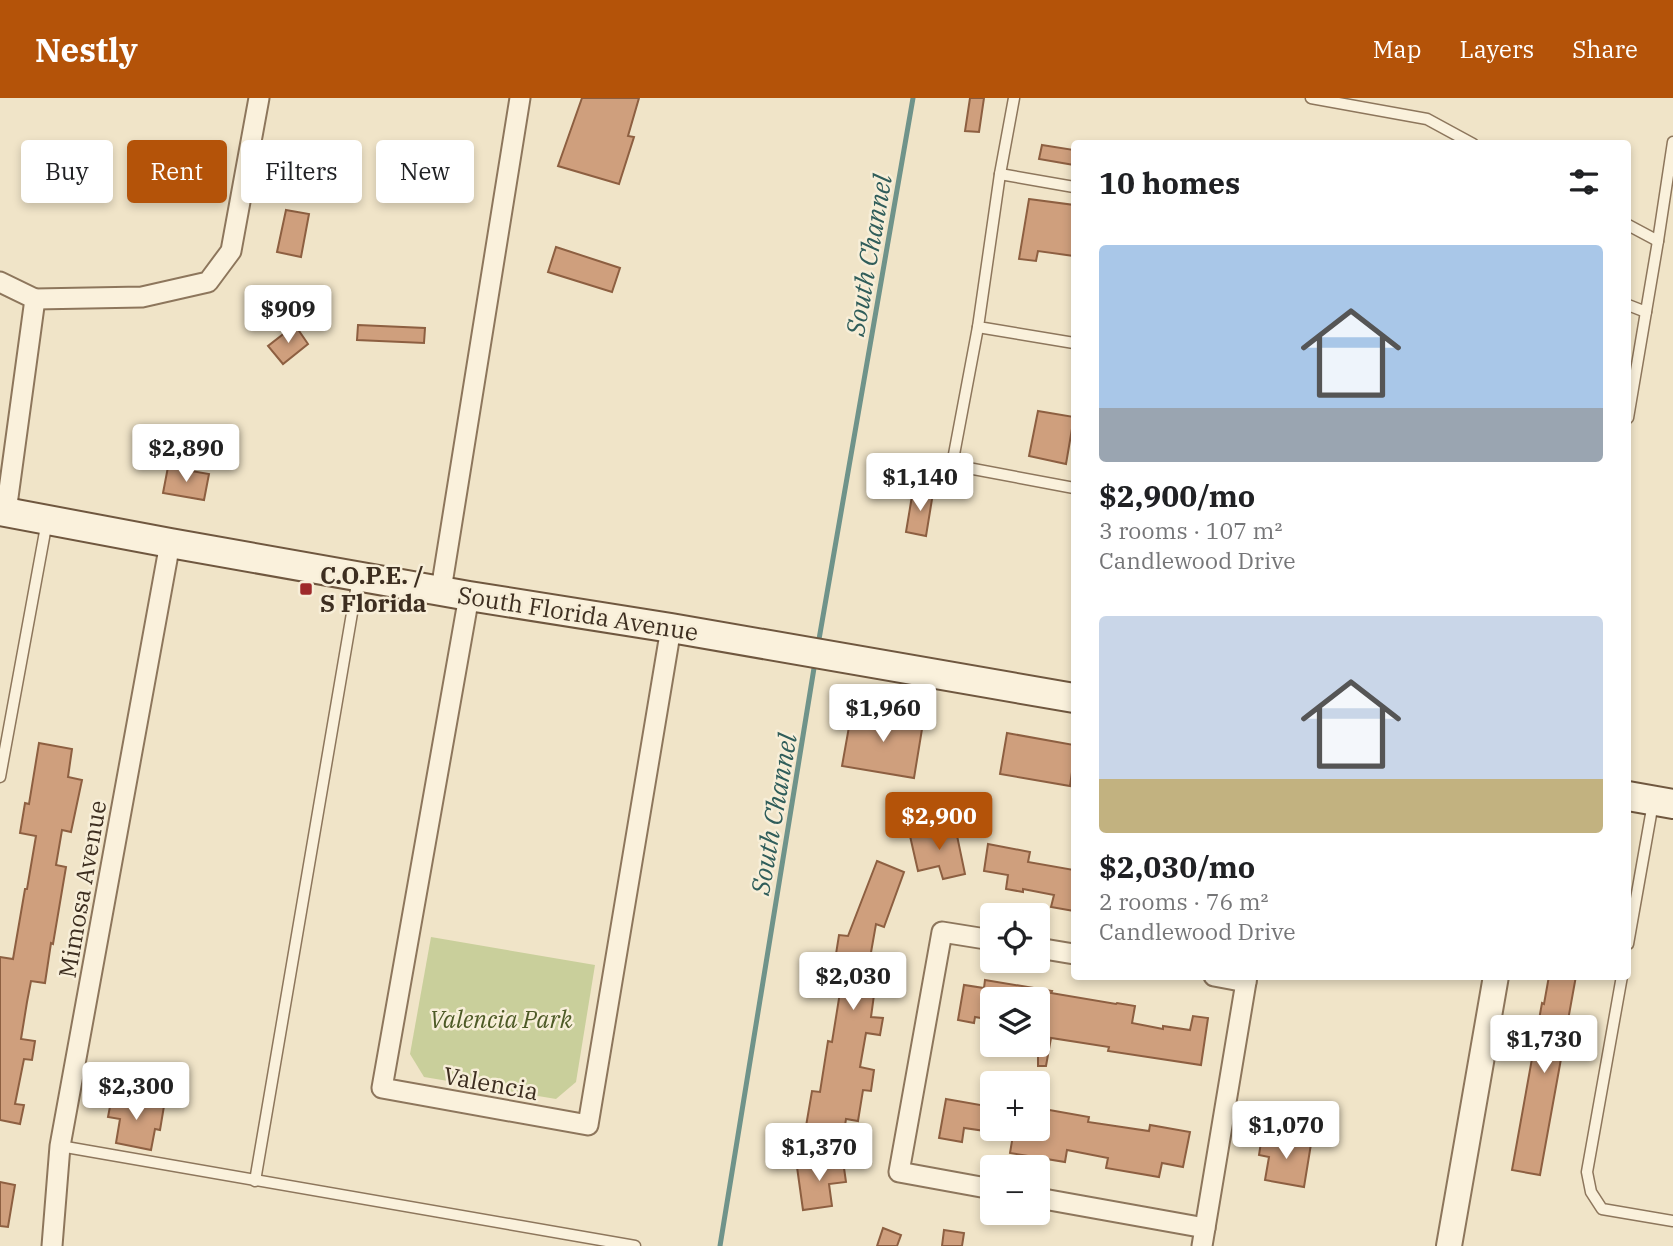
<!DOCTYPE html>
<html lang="en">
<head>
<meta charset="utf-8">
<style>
  :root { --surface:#fff; --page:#f2f2f2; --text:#202124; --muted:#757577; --accent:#b45309 }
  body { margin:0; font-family:"IBM Plex Serif",serif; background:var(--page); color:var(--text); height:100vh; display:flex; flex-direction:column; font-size:26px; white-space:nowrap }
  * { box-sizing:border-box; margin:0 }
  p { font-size:23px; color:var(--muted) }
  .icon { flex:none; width:38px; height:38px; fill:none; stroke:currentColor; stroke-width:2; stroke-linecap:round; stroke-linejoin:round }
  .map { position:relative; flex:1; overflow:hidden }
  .side { position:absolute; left:1071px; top:42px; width:560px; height:840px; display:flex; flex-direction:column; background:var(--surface); border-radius:7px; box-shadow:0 4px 10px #0003 }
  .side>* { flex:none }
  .top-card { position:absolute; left:21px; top:42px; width:665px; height:63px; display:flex; gap:14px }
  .buttons { position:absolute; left:980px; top:805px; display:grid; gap:14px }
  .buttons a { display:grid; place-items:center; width:70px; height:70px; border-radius:7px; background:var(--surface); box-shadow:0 4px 10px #0003; font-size:35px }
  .price { position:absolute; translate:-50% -60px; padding:0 16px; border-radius:7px; background:#fff; color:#222; font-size:23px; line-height:46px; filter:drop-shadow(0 2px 4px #0008) }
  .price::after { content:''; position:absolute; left:50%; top:42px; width:21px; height:16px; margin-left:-10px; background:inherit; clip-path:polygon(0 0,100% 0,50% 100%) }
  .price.on { background:var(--accent); color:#fff }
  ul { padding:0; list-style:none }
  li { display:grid; align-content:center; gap:14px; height:371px; padding:0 28px }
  li span { display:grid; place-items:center; height:217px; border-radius:7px; color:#555 }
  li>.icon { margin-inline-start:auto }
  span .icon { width:126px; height:126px; fill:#fffc; stroke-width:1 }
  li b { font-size:30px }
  h2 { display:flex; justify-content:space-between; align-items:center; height:84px; padding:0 28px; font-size:30px }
  .tag { padding:0 24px; border-radius:7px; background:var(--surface); box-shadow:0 4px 10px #0003; font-size:24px; line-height:63px }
  .tag.on { background:var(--accent); color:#fff }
  header { display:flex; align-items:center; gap:42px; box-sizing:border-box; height:98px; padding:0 35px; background:var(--accent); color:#fff }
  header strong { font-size:33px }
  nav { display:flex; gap:38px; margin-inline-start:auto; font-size:24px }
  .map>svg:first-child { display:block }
  .green { fill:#c9cf9b }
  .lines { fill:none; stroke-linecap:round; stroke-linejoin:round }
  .stream { stroke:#6f938a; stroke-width:5 }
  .building { fill:#cf9f7d; stroke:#8d5f41; stroke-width:2 }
  .service-casing { stroke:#8d765c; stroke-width:13 }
  .minor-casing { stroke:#8d765c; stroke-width:23 }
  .tertiary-casing { stroke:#8d765c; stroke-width:28 }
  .secondary-casing { stroke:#6f573f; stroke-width:32 }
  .service { stroke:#faf1dc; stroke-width:10 }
  .minor { stroke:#faf1dc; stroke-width:19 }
  .tertiary { stroke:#faf1dc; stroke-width:24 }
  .secondary { stroke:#faf1dc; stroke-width:28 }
  .poi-dot { fill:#9e2a2b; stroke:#f7eed8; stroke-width:2.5 }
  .labels { text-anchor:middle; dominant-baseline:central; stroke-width:5; stroke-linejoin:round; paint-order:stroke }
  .poi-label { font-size:24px; font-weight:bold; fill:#3d2e20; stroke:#f7eed8; text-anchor:start }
  .street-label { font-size:24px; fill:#3d2e20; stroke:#f7eed8 }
  .park-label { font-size:24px; font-style:italic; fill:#4d5a26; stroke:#f7eed8 }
  .water-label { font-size:26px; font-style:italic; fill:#2f5d5a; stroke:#f7eed8 }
</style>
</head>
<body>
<header>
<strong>Nestly</strong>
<nav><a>Map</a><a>Layers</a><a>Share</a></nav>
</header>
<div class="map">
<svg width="1673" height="1148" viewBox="0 0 1673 1148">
  <rect width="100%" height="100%" fill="#f0e4c8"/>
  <path class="green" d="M431 839 595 867 576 984 556 1001 424 979 410 956Z"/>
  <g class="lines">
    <g class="stream">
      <path d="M818 547 913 0"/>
      <path d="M720 1148 815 564"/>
    </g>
  </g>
  <g class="building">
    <path d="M582 0H639L628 38 634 39 619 86 558 68Z"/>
    <path d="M970 0H984L979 34 965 33Z"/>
    <path d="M1042 47 1074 52V67L1039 61Z"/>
    <path d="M1029 101 1074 107V158L1038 153 1036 163 1019 161Z"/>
    <path d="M286 112 309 116 301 159 277 154Z"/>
    <path d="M556 149 620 170 612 194 548 174Z"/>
    <path d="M295 227 308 246 283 266 268 248Z"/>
    <path d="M358 227 425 230 424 245 357 242Z"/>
    <path d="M1038 313 1074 319 1066 366 1029 358Z"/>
    <path d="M168 369 209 376 204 402 163 395Z"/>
    <path d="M913 392 933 395 926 438 906 434Z"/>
    <path d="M852 612 923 625 914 680 842 668Z"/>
    <path d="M1007 635 1074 647V660L1070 688 1000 676Z"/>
    <path d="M39 645 72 651 68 679 82 682 71 734 62 732 56 767 66 769 53 846 51 845 45 885 31 883 27 904 21 941 35 943 32 962 24 961 15 1006 24 1007 20 1026 0 1022V859L13 861 25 791H27L36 738 20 735 25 705 29 706Z"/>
    <path d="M955 728 965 776 943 781 939 768 918 773 910 738Z"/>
    <path d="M988 746 1030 754 1028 764 1074 772V813L1051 809 1054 797 1023 791V794L1006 791 1008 777 984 773Z"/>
    <path d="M877 763 904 774 884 829 876 826 870 860 877 862 871 896 874 897 871 919 883 920 880 937 866 935 860 969 874 972 871 993 863 992 858 1023 846 1021 843 1040 805 1034 812 993 820 994 828 943 832 944 842 882 832 881 839 837 848 838Z"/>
    <path d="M1549 878H1576L1540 1077 1512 1072 1542 905 1544 906Z"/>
    <path d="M985 882 1052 893 1051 895 1116 906 1117 905 1135 908 1132 925 1163 931V928L1190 932 1193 918 1208 920 1201 967 1108 953 1109 949 1051 940 1046 968H1038V901H992V922L975 919 974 925 958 922 964 887 984 890Z"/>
    <path d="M112 998 164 1008 160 1032 155 1031 151 1052 116 1045 120 1021 108 1019Z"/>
    <path d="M946 1001 992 1009V1034L964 1030 962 1044 939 1040Z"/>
    <path d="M1038 1010 1089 1019 1088 1024 1149 1033 1150 1027 1190 1034 1183 1069 1162 1065 1159 1079 1106 1070 1108 1060 1067 1052 1065 1064 1010 1055 1014 1031H1038Z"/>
    <path d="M1262 1038 1311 1046 1304 1089 1265 1082 1269 1059 1259 1057Z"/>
    <path d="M843 1063 846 1084 829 1086 832 1108 803 1112 797 1069Z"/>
    <path d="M0 1084 15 1087 8 1129 0 1128Z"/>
    <path d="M883 1130 901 1137 897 1148H877Z"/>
    <path d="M944 1132 964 1135 962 1148H942Z"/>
  </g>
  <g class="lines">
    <g class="service-casing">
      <g id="service">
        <path d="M1014 0 1000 76 978 229 1074 245"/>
        <path d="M1311 0 1427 21 1473 46"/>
        <path d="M1000 76 1074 89"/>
        <path d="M1628 127 1658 143"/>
        <path d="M1628 207 1646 214"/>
        <path d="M978 229 952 367 1074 390"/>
        <path d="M1628 320 1658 143 1673 44"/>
        <path d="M0 679 47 423"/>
        <path d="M1628 846 1653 705"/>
        <path d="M1622 878 1587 1074 1591 1094 1602 1111 1673 1123"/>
        <path d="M60 1048 635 1148"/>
        <path d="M255 1083 358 480"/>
      </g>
    </g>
    <g class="minor-casing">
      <g id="minor">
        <path d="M0 184 35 201 6 414"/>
        <path d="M35 201 142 199 208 184 231 153 259 0"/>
        <path d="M441 492 520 0"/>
        <path d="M469 498 382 990 588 1027 671 530"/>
        <path d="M992 842 942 834 899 1074 992 1091"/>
        <path d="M1038 850 1074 856"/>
        <path d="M1214 878 1246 884"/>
        <path d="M1038 1100 1205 1130"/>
        <path d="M52 1148 60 1048 170 445"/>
        <path d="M1202 1148 1247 878"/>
      </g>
    </g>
    <g class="tertiary-casing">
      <path id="tertiary" d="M1449 1148 1496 878"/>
    </g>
    <g class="secondary-casing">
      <g id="secondary">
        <path d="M0 413 170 445 469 498 671 530 1074 600"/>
        <path d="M1628 698 1673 706"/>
      </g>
    </g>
    <use href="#service" class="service"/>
    <use href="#minor" class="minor"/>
    <use href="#tertiary" class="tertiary"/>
    <use href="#secondary" class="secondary"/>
  </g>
  <rect class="poi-dot" x="299" y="484" width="14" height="14" rx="3.5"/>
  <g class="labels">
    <g class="poi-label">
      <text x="320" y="477">C.O.P.E. /<tspan x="320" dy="28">S Florida</tspan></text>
    </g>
    <g class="street-label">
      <text transform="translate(578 515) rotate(9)">South Florida Avenue</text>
      <text transform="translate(82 791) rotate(-80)">Mimosa Avenue</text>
      <text transform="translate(491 985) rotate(10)">Valencia</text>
    </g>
    <g class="park-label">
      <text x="501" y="921">Valencia Park</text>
    </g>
    <g class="water-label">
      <text transform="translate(868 157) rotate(-80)">South Channel</text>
      <text transform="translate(773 716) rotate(-80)">South Channel</text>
    </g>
  </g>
</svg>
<div class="buttons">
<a><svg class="icon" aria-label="locate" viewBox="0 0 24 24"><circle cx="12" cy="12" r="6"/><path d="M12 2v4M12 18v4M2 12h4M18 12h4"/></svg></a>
<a><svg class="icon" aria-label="layers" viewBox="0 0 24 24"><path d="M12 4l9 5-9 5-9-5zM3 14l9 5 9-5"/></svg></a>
<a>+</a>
<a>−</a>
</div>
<b class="price" style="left:288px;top:247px">$909</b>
<b class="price" style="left:186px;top:386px">$2,890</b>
<b class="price" style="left:920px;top:415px">$1,140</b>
<b class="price" style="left:883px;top:646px">$1,960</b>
<b class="price on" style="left:939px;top:754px">$2,900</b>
<b class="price" style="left:853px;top:914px">$2,030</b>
<b class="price" style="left:1544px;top:977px">$1,730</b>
<b class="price" style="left:136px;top:1024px">$2,300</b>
<b class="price" style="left:1286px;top:1063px">$1,070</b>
<b class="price" style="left:819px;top:1085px">$1,370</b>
<div class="top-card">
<a class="tag">Buy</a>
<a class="tag on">Rent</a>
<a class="tag">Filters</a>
<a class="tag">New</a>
</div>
<section class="side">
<h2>10 homes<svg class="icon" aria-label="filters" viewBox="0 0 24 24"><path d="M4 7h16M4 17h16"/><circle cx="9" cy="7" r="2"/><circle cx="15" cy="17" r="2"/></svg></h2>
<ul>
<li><span style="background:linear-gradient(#a9c7e8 75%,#9aa5b1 0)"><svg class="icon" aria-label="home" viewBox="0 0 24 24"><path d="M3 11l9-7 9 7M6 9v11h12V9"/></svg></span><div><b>$2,900/mo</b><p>3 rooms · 107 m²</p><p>Candlewood Drive</p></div></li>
<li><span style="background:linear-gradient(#c9d6e8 75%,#c2b280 0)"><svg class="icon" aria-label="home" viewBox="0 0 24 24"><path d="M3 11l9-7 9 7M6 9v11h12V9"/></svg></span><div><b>$2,030/mo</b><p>2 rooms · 76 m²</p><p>Candlewood Drive</p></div></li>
</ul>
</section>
</div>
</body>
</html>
